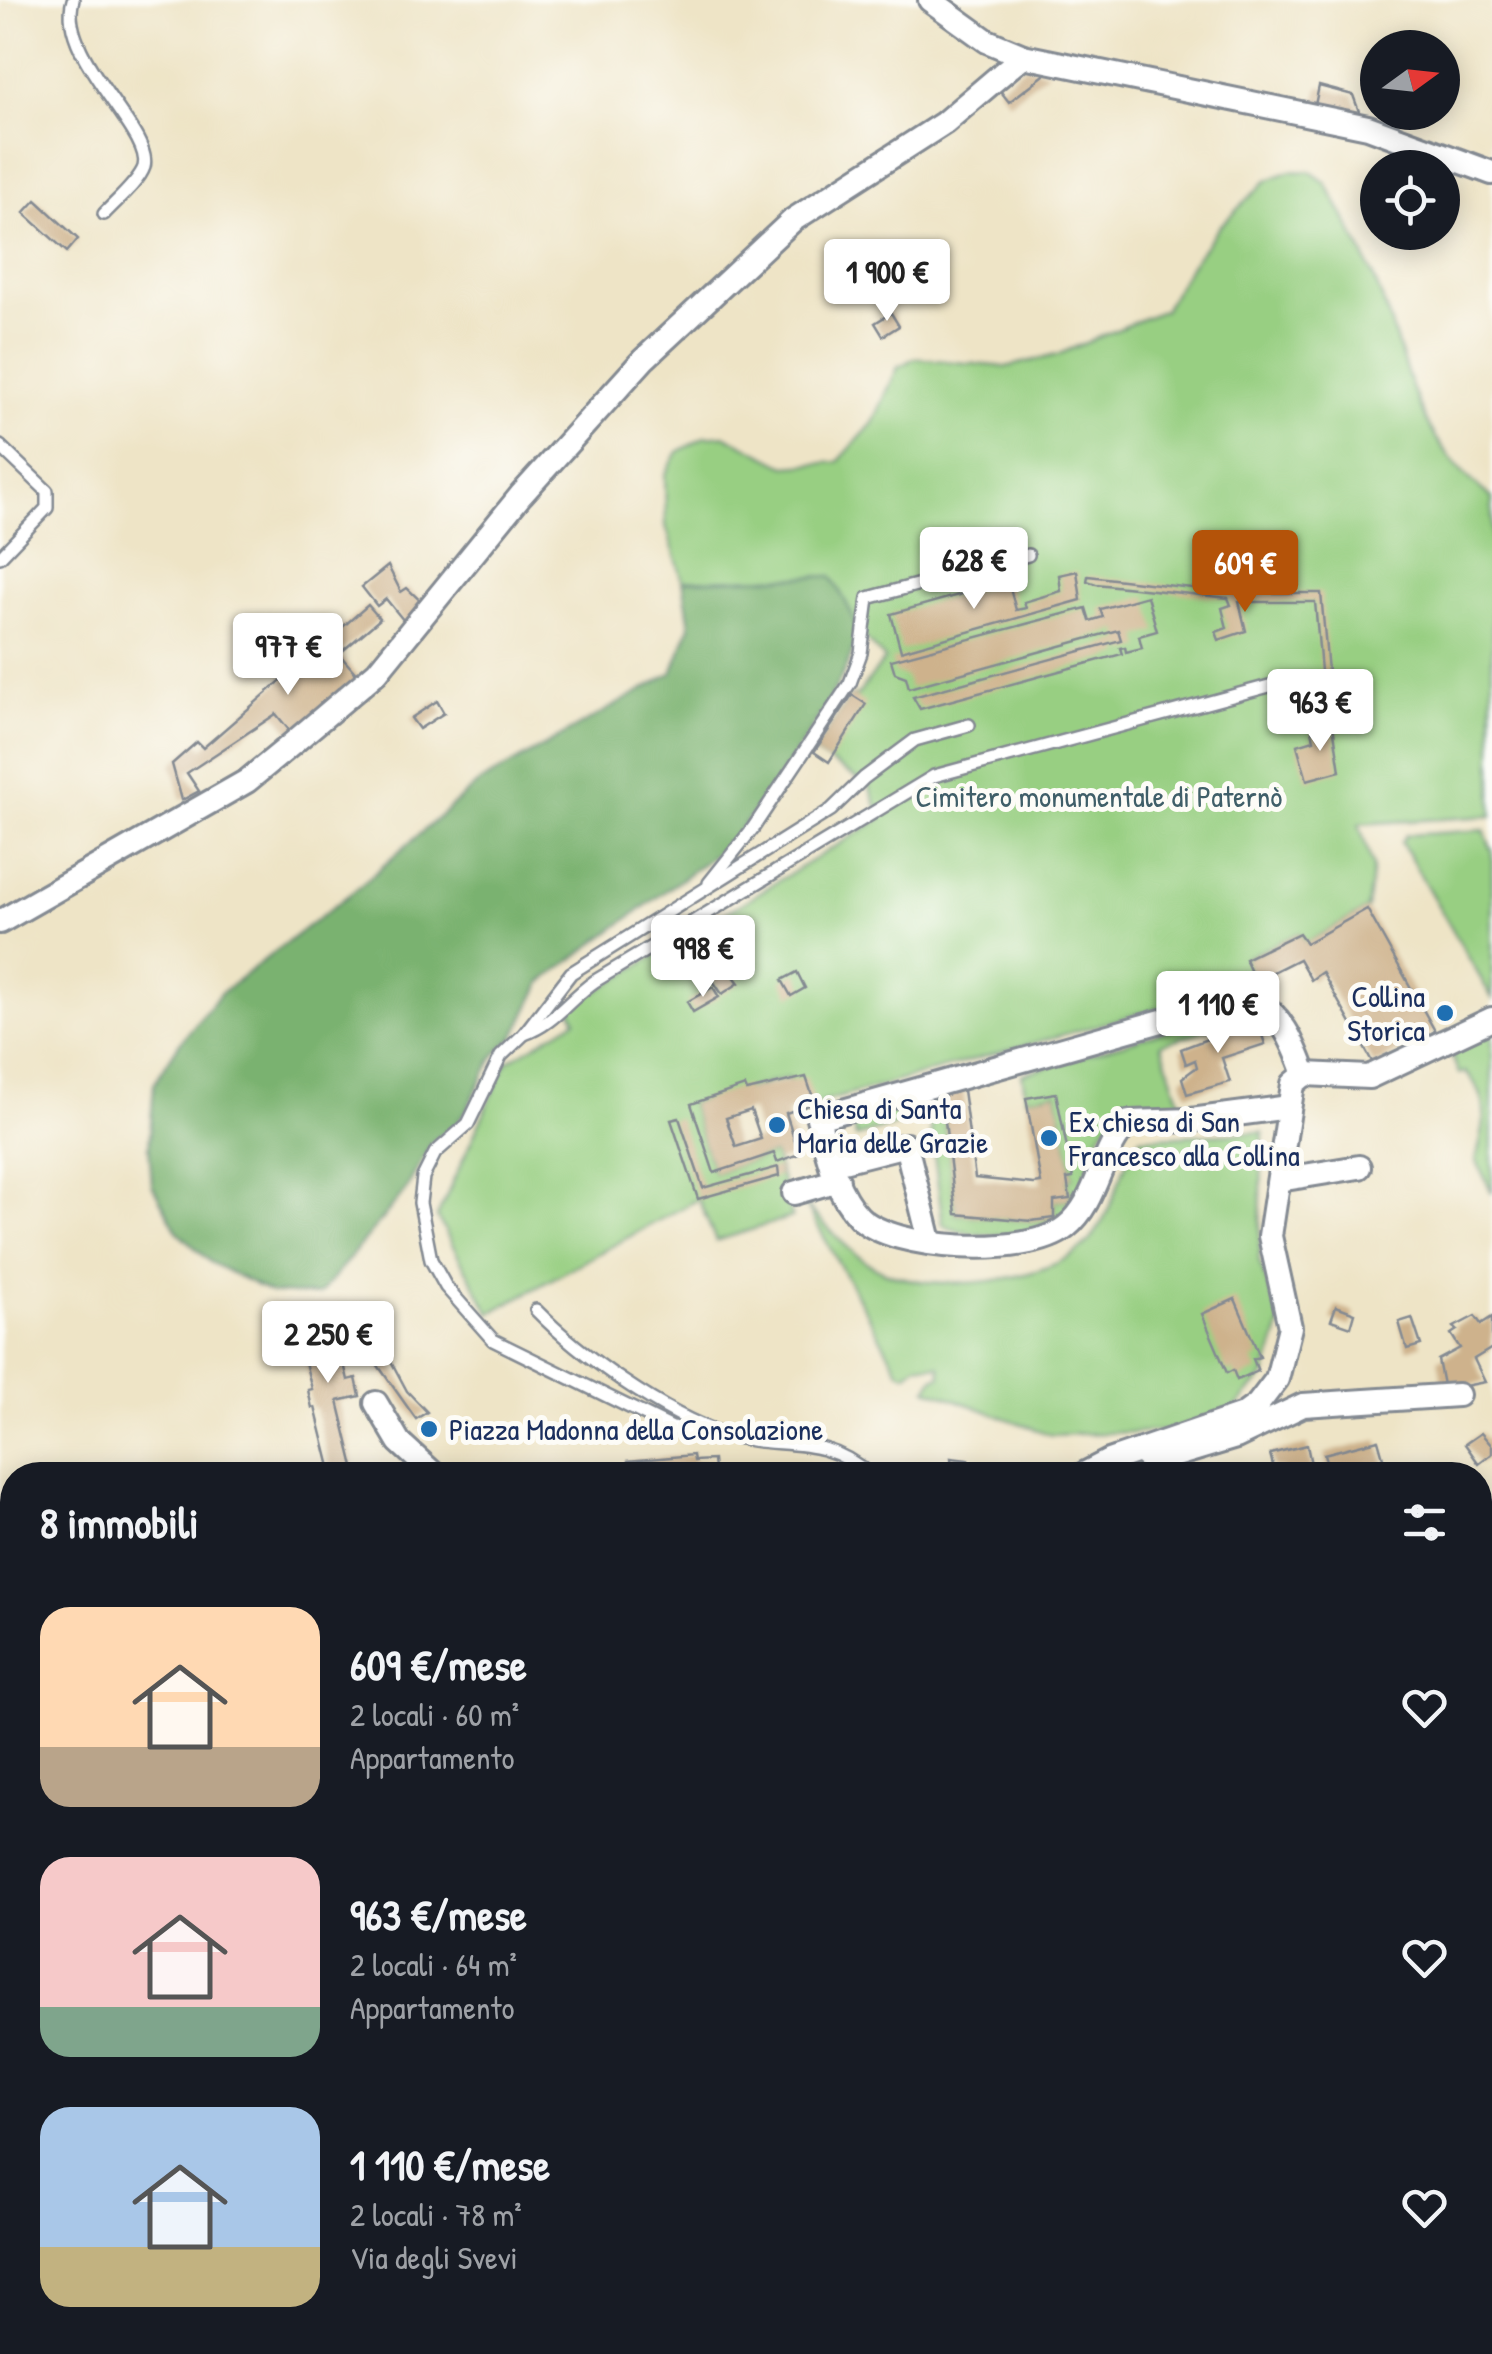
<!DOCTYPE html>
<html lang="it">
<head>
<meta charset="utf-8">
<style>
  :root { --surface:#171b24; --page:#20242c; --text:#f1f3f6; --muted:#9ea1a6; --accent:#b45309 }
  body { margin:0; font-family:"Patrick Hand",sans-serif; background:var(--page); color:var(--text); height:100vh; display:flex; flex-direction:column; font-size:38px; white-space:nowrap }
  * { box-sizing:border-box; margin:0 }
  p { font-size:32px; color:var(--muted) }
  .icon { flex:none; width:55px; height:55px; fill:none; stroke:currentColor; stroke-width:2; stroke-linecap:round; stroke-linejoin:round }
  .map { position:relative; flex:1; overflow:hidden }
  .sheet { position:absolute; left:0px; top:1462px; width:1492px; height:892px; display:flex; flex-direction:column; background:var(--surface); border-radius:40px 40px 0 0; box-shadow:0 5px 25px #0003 }
  .sheet>* { flex:none }
  .needle { width:65px; rotate:75deg }
  .buttons { position:absolute; left:1360px; top:30px; display:grid; gap:20px }
  .buttons a { display:grid; place-items:center; width:100px; height:100px; border-radius:50%; background:var(--surface); box-shadow:0 5px 25px #0003; font-size:50px }
  .price { position:absolute; translate:-50% -85px; padding:0 22px; border-radius:10px; background:#fff; color:#222; font-size:32px; line-height:65px; filter:drop-shadow(0 2px 5px #0008) }
  .price::after { content:''; position:absolute; left:50%; top:60px; width:30px; height:22px; margin-left:-15px; background:inherit; clip-path:polygon(0 0,100% 0,50% 100%) }
  .price.active { background:var(--accent); color:#fff }
  ul { padding:0; list-style:none }
  li { display:flex; align-items:center; gap:30px; height:250px; padding:0 40px }
  li span { display:grid; place-items:center; flex:none; width:280px; height:200px; border-radius:30px; color:#555 }
  li>.icon { margin-inline-start:auto }
  span .icon { width:120px; height:120px; fill:#fffc; stroke-width:1 }
  li b { font-size:42px }
  h2 { display:flex; justify-content:space-between; align-items:center; height:120px; padding:0 40px; font-size:42px }
  .map>svg:first-child { display:block }
  .green { fill:#98cf82; stroke:#5a7f70; stroke-width:2.5 }
  .forest { fill:#7ab270; stroke:#4a7067; stroke-width:2.5 }
  .building { fill:#ceb28c; fill-rule:evenodd }
  .lines { fill:none; stroke-linecap:round; stroke-linejoin:round }
  .lane-casing { stroke:#848a92; stroke-width:16 }
  .street-casing { stroke:#848a92; stroke-width:28 }
  .lane { stroke:#fff; stroke-width:11 }
  .street { stroke:#fff; stroke-width:22 }
  .poi-dot { fill:#1f6fb2; stroke:#fdfcf7; stroke-width:4 }
  .labels { text-anchor:middle; dominant-baseline:central; stroke-width:10; stroke-linejoin:round; paint-order:stroke }
  .park-label { font-size:30px; fill:#405f69; stroke:#fdfcf7 }
  .poi-label { font-size:30px; fill:#1b2f5e; stroke:#fdfcf7; text-anchor:start }
</style>
</head>
<body>
<div class="map">
<svg width="1492" height="2354" viewBox="0 0 1492 2354">
  <rect width="100%" height="100%" fill="#fdfcf7"/>
  <filter id="ink" filterUnits="userSpaceOnUse"><feTurbulence type="fractalNoise" baseFrequency=".01" numOctaves="2"/><feDisplacementMap in="SourceGraphic" scale="20" xChannelSelector="R" yChannelSelector="G"/><feConvolveMatrix kernelMatrix="1 2 1 2 8 2 1 2 1" color-interpolation-filters="sRGB"/></filter>
  <filter id="wash" filterUnits="userSpaceOnUse"><feTurbulence type="fractalNoise" baseFrequency=".0048" numOctaves="4" result="noise"/><feDisplacementMap in="SourceGraphic" scale="40" xChannelSelector="R" yChannelSelector="G"/><feGaussianBlur stdDeviation="2.25" result="paint"/><feColorMatrix in="noise" values="0 0 0 0 0 0 0 0 0 0 0 0 0 0 0 0 0 1.4 0 .05"/><feComposite in="paint" operator="in"/></filter>
  <g filter="url(#wash)">
    <rect width="100%" height="100%" fill="#eee4c6"/>
    <g class="green">
      <path d="M1290 171 1311 172 1325 182C1346 217 1365 255 1380 293 1412 377 1415 439 1492 498V816L1359 824 1373 867 1367 909 1306 943 1299 933 1245 958 1255 981 798 1109 788 1078 691 1104 714 1173 774 1153 792 1217 716 1241 698 1199 490 1313 437 1217 507 1062 576 1020 571 1010 574 1005 882 818 869 786 814 752 852 695 856 697 885 659 856 629 831 576 683 581 666 526 665 475 678 452 705 437 724 435 786 466 838 462 873 423 898 367 915 358 1006 367 1057 355 1164 310 1188 269 1220 226 1266 181Z"/>
      <path d="M1484 830 1492 851V998L1401 842 1406 835Z"/>
      <path d="M1217 1015 1222 1025 1161 1044 1183 1110C1165 1109 1138 1103 1122 1112 1071 1139 1110 1223 1011 1234 989 1236 962 1235 943 1225L929 1115 856 1137 852 1121 942 1096 956 1214 1031 1221 1054 1218V1201L1070 1199 1067 1179 1073 1178 1056 1093 1026 1098 1022 1074Z"/>
      <path d="M1492 1034V1194L1476 1159C1485 1125 1492 1097 1465 1072L1459 1074 1450 1052Z"/>
      <path d="M1263 1132 1259 1260 1281 1323 1265 1375 1236 1407 1170 1431 1051 1435 927 1389 934 1378 941 1376 940 1366 917 1365 906 1374 899 1371 806 1205C828 1227 851 1256 880 1270 932 1295 1051 1284 1090 1240 1115 1211 1118 1169 1140 1138Z"/>
      <path d="M0 1877 12 1881V2105L0 2126Z"/>
    </g>
    <path class="forest" d="M831 576C840 593 855 613 856 632 858 674 756 813 725 847L542 982 515 1036 494 1056 467 1109 455 1125 433 1141 405 1191 319 1295 271 1293 210 1262 177 1231 152 1185 149 1147 154 1084 179 1044 220 994 359 887 477 784 672 673 690 626 683 581Z"/>
    <g id="blocks">
      <g class="building">
        <path d="M1025 66 1048 72 1009 102 998 88Z"/>
        <path d="M1319 86 1353 95 1361 117 1315 105Z"/>
        <path d="M36 200 78 239 67 252 24 213Z"/>
        <path d="M891 313 899 326 883 336 875 323Z"/>
        <path d="M388 566 401 592 407 588 427 607 408 626 386 599 377 606 362 587Z"/>
        <path d="M1077 571 1081 600 901 651 891 614 1008 581 1016 610 1026 608 1024 602 1061 591 1059 575Z"/>
        <path d="M1088 576 1235 593H1321L1332 716 1325 717 1315 602H1239L1246 631 1219 640 1216 632 1227 628 1222 608 1231 605 1228 598 1096 584 1087 581Z"/>
        <path d="M1147 596 1157 631 1139 636 1142 648 1126 652 1125 647 1120 648 1122 654 920 709 913 697 1121 640 1118 630 909 688 906 677 895 673 891 660 1086 608 1090 621 1103 617 1100 609Z"/>
        <path d="M368 605 380 619 339 654 359 677 293 735 276 714 187 773 199 791 182 800 172 764 197 742 203 748Z"/>
        <path d="M852 695 866 704 829 762 814 752Z"/>
        <path d="M437 701 444 713 419 729 411 718Z"/>
        <path d="M1333 725 1340 771 1307 780 1297 745 1314 740 1312 731Z"/>
        <path d="M1367 909 1435 1031 1374 1065 1322 972 1311 980 1299 959 1255 981 1245 959 1299 933 1306 943Z"/>
        <path d="M727 967 739 983 722 994 711 978Z"/>
        <path d="M797 972 805 988 791 996 782 980Z"/>
        <path d="M713 987 719 997 693 1012 687 1002Z"/>
        <path d="M1257 1020 1265 1044 1222 1058 1230 1082 1187 1094 1182 1078 1197 1067 1195 1060 1186 1064 1181 1049Z"/>
        <path d="M806 1077 815 1103 786 1113 799 1154 777 1162 774 1153 714 1173 691 1104 745 1086 747 1091ZM751 1110 761 1139 736 1147 726 1118Z"/>
        <path d="M963 1090 975 1178 1034 1184 1041 1183 1026 1098 1056 1093 1073 1178 1067 1179 1070 1199 1054 1201V1218L1031 1221 956 1214 942 1096Z"/>
        <path d="M679 1118 703 1188 778 1167 779 1176 698 1199 671 1120Z"/>
        <path d="M1235 1299 1260 1357 1253 1359 1258 1371 1237 1380 1233 1370 1227 1373 1202 1314Z"/>
        <path d="M1336 1306 1355 1313 1351 1327 1331 1320Z"/>
        <path d="M331 1311 348 1380 356 1378 360 1396 338 1401 356 1475H332L315 1407 312 1408 308 1390 312 1389 294 1320Z"/>
        <path d="M1475 1316 1481 1324 1492 1317V1348L1474 1359 1485 1382 1444 1390 1438 1360 1460 1348 1451 1334 1457 1330 1454 1327Z"/>
        <path d="M1412 1318 1421 1345 1407 1349 1399 1322Z"/>
        <path d="M384 1348 407 1391 427 1412 416 1419 372 1357Z"/>
        <path d="M1481 1433 1492 1446V1454L1479 1464 1465 1444Z"/>
        <path d="M1378 1440 1387 1472 1416 1464 1419 1475H1330L1324 1454Z"/>
        <path d="M1307 1445 1312 1469 1306 1475H1283L1281 1468 1274 1469 1270 1454Z"/>
        <path d="M693 1455 694 1461 713 1460 714 1470 835 1468 834 1475 629 1474 628 1461Z"/>
        <path d="M951 1458 968 1460 965 1475H952Z"/>
        <path d="M1480 1597 1492 1602V1638L1483 1640 1486 1650 1492 1649V1663L1480 1666Z"/>
        <path d="M1492 1676V1752L1480 1734V1680Z"/>
        <path d="M1480 1775 1491 1818 1480 1821Z"/>
        <path d="M1491 1841 1492 1848V1893L1480 1889V1874L1484 1875 1489 1855 1480 1857V1843Z"/>
        <path d="M1480 1906 1492 1910V1973L1480 1970 1488 1930 1480 1927Z"/>
        <path d="M757 2342H809L806 2354H752Z"/>
        <path d="M871 2342H917V2354H872Z"/>
      </g>
    </g>
  </g>
  <g filter="url(#ink)">
    <use href="#blocks" fill-opacity="0" stroke="#848a92" stroke-width="2.5"/>
    <g class="lines">
      <g class="lane-casing">
        <g id="lane">
          <path d="M73 0C56 55 154 133 144 167 139 182 115 202 104 214"/>
          <path d="M0 446 47 491V508L0 557"/>
          <path d="M709 883 753 828 850 683 861 653 868 598 1028 555"/>
          <path d="M524 1034C554 1024 569 999 595 981L934 776 1284 682"/>
          <path d="M536 1310C580 1355 663 1414 724 1434 779 1451 820 1431 870 1475"/>
          <path d="M725 1434 672 1428 493 1340 446 1287 431 1260 420 1203 423 1177 435 1153 468 1124 501 1056 524 1034 571 973 831 810 864 778 915 740 969 725"/>
        </g>
      </g>
      <g class="street-casing">
        <g id="street">
          <path d="M930 0 987 41 1023 56 1368 127 1492 173"/>
          <path d="M0 922 247 781 286 749 377 672 521 495 643 360 793 220 944 123 1023 56"/>
          <path d="M1305 1074 1369 1077 1492 1019"/>
          <path d="M1289 1107 1191 1120 1129 1122C1099 1151 1099 1201 1066 1227 1028 1258 893 1251 859 1217 834 1191 827 1151 818 1118L1250 996C1282 1014 1293 1041 1305 1074"/>
          <path d="M831 1164 906 1145 930 1241"/>
          <path d="M1279 1180 1359 1167"/>
          <path d="M794 1193 838 1180"/>
          <path d="M376 1403 399 1442 435 1475"/>
          <path d="M1142 1453 1153 1462 1236 1437 1303 1405 1458 1395"/>
          <path d="M1082 1475 1109 1461 1243 1415 1258 1404 1277 1379 1290 1327 1270 1236 1293 1084 1305 1074"/>
          <path d="M1480 1515 1492 1513"/>
          <path d="M1480 1672 1492 1669"/>
          <path d="M1480 1752 1492 1773"/>
          <path d="M1480 1895 1492 1900"/>
          <path d="M1480 2002 1492 2005"/>
          <path d="M1480 2281 1492 2259"/>
          <path d="M849 2342V2354"/>
          <path d="M1385 2342 1403 2354"/>
          <path d="M743 2354 746 2347"/>
          <path d="M1436 2354 1446 2342"/>
        </g>
      </g>
      <use href="#lane" class="lane"/>
      <use href="#street" class="street"/>
    </g>
  </g>
  <g class="poi-dot">
    <circle cx="1445" cy="1013" r="10"/>
    <circle cx="777" cy="1125" r="10"/>
    <circle cx="1049" cy="1138" r="10"/>
    <circle cx="429" cy="1429" r="10"/>
  </g>
  <g class="labels">
    <g class="park-label">
      <text x="1099" y="796">Cimitero monumentale di Paternò</text>
    </g>
    <g class="poi-label">
      <text x="1425" y="996" text-anchor="end">Collina<tspan x="1425" dy="34">Storica</tspan></text>
      <text x="797" y="1108">Chiesa di Santa<tspan x="797" dy="34">Maria delle Grazie</tspan></text>
      <text x="1069" y="1121">Ex chiesa di San<tspan x="1069" dy="34">Francesco alla Collina</tspan></text>
      <text x="449" y="1429">Piazza Madonna della Consolazione</text>
    </g>
  </g>
</svg>
<div class="buttons">
<a><svg class="needle" viewBox="-14 -14 28 28"><path d="M0-13l5 13h-10z" fill="#e53935"/><path d="M0 13l5-13h-10z" fill="#9ea1a6"/></svg></a>
<a><svg class="icon" aria-label="locate" viewBox="0 0 24 24"><circle cx="12" cy="12" r="6"/><path d="M12 2v4M12 18v4M2 12h4M18 12h4"/></svg></a>
</div>
<b class="price" style="left:887px;top:324px">1 900 €</b>
<b class="price" style="left:974px;top:612px">628 €</b>
<b class="price active" style="left:1245px;top:615px">609 €</b>
<b class="price" style="left:288px;top:698px">977 €</b>
<b class="price" style="left:1320px;top:754px">963 €</b>
<b class="price" style="left:703px;top:1000px">998 €</b>
<b class="price" style="left:1218px;top:1056px">1 110 €</b>
<b class="price" style="left:328px;top:1386px">2 250 €</b>
<section class="sheet">
<h2>8 immobili<svg class="icon" aria-label="filters" viewBox="0 0 24 24"><path d="M4 7h16M4 17h16"/><circle cx="9" cy="7" r="2"/><circle cx="15" cy="17" r="2"/></svg></h2>
<ul>
<li><span style="background:linear-gradient(#ffd9b3 70%,#b9a48a 0)"><svg class="icon" aria-label="home" viewBox="0 0 24 24"><path d="M3 11l9-7 9 7M6 9v11h12V9"/></svg></span><div><b>609 €/mese</b><p>2 locali · 60 m²</p><p>Appartamento</p></div><svg class="icon" aria-label="heart" viewBox="0 0 24 24"><path d="M12 20l-8-8c-3-5 5-10 8-4 3-6 11-1 8 4z"/></svg></li>
<li><span style="background:linear-gradient(#f6c9c9 75%,#7fa58c 0)"><svg class="icon" aria-label="home" viewBox="0 0 24 24"><path d="M3 11l9-7 9 7M6 9v11h12V9"/></svg></span><div><b>963 €/mese</b><p>2 locali · 64 m²</p><p>Appartamento</p></div><svg class="icon" aria-label="heart" viewBox="0 0 24 24"><path d="M12 20l-8-8c-3-5 5-10 8-4 3-6 11-1 8 4z"/></svg></li>
<li><span style="background:linear-gradient(#a9c7e8 70%,#c2b280 0)"><svg class="icon" aria-label="home" viewBox="0 0 24 24"><path d="M3 11l9-7 9 7M6 9v11h12V9"/></svg></span><div><b>1 110 €/mese</b><p>2 locali · 78 m²</p><p>Via degli Svevi</p></div><svg class="icon" aria-label="heart" viewBox="0 0 24 24"><path d="M12 20l-8-8c-3-5 5-10 8-4 3-6 11-1 8 4z"/></svg></li>
</ul>
</section>
</div>
</body>
</html>
